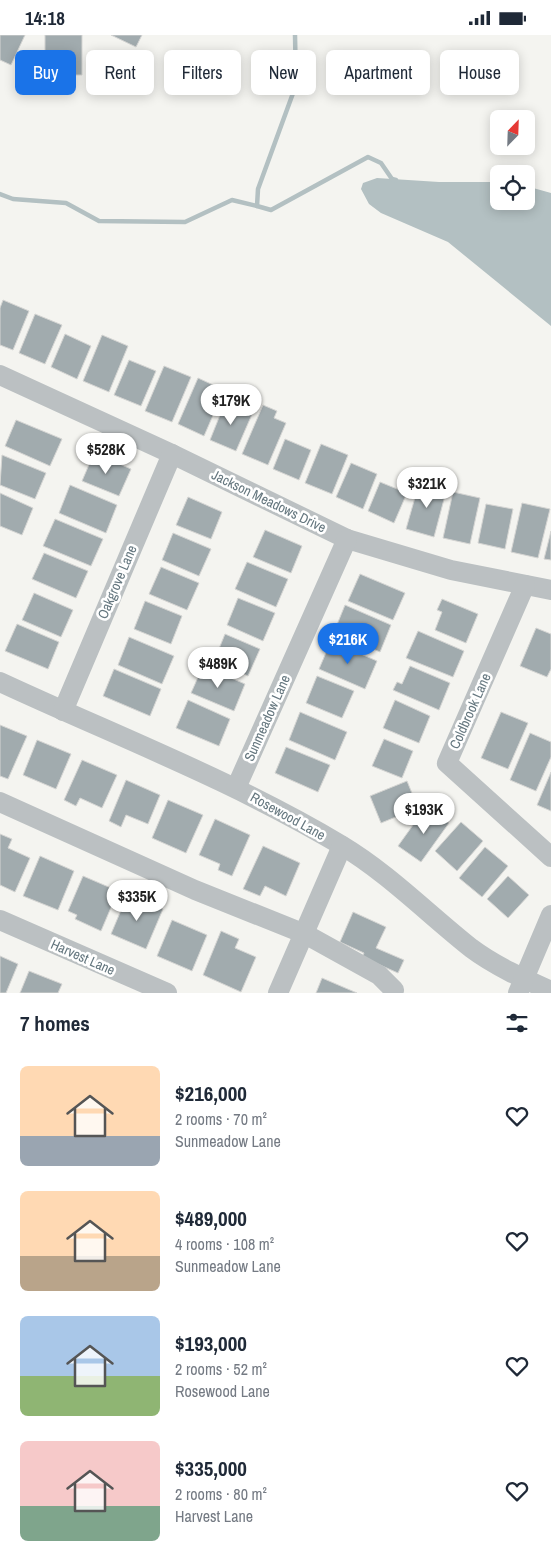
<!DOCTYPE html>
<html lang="en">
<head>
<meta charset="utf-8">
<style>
  :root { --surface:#fff; --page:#f2f2f3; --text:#1f2937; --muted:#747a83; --accent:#1a73e8 }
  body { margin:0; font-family:"Archivo Narrow",sans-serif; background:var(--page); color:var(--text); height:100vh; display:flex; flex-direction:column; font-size:19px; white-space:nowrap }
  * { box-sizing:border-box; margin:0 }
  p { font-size:16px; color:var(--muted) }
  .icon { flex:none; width:28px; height:28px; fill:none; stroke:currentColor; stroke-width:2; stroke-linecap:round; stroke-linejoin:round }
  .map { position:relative; height:958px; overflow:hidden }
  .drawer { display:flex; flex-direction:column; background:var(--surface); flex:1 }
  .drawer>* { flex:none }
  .guide { position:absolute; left:15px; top:15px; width:521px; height:45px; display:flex; gap:10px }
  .needle { width:32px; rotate:23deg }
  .buttons { position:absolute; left:490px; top:75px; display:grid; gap:10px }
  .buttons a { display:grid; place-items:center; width:45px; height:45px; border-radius:8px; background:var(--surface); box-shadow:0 2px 12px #0003; font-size:25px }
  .price { position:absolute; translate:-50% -42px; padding:0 11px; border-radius:18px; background:#fff; color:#222; font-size:16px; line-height:32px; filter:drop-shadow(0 1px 2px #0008) }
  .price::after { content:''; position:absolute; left:50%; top:30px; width:15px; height:11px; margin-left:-8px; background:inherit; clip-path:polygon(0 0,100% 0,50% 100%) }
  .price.on { background:var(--accent); color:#fff }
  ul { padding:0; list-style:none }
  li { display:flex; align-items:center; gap:15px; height:125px; padding:0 20px }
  li span { display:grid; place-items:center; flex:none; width:140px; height:100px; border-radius:8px; color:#555 }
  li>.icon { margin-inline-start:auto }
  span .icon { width:60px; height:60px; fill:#fffc; stroke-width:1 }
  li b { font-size:21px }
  h2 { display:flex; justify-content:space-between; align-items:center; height:60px; padding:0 20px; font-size:21px }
  .tag { padding:0 18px; border-radius:8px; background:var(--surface); box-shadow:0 2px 12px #0003; font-size:18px; line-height:45px }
  .tag.on { background:var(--accent); color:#fff }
  .status { display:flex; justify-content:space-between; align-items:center; height:35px; padding:0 25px; background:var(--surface); direction:ltr }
  .status svg { height:14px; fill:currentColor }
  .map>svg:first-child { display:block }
  .water { fill:#b3c0c2 }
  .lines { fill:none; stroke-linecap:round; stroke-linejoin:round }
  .stream { stroke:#b3c0c2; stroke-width:4.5 }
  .building { fill:#a1abae; stroke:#d5d5d3 }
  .minor { stroke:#bbc0c2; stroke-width:20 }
  .labels { text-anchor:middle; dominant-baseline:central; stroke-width:5; stroke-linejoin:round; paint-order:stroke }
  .street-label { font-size:14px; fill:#65777f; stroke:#fff }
</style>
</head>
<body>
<div class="status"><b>14:18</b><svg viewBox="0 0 49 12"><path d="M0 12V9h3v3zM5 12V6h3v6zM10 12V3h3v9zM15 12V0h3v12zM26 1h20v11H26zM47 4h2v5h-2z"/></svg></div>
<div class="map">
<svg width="551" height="958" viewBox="0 0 551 958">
  <rect width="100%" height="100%" fill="#f4f4f0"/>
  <path class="water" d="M377 143 439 147H499V166H526V151L551 158V291L448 207 381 178 369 169 361 154 363 148Z"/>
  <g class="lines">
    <g class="stream">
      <path d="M295 0 296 50 258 154 257 171 271 175 368 122 381 128 392 144 396 145"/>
      <path d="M0 159 13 164 66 168 99 186 185 187 232 165 257 171"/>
    </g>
  </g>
  <g class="building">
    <path d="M0 0H25L11 30 0 25Z"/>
    <path d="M45 0H82V40H59V36H45Z"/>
    <path d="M111 0H142L136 12Z"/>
    <path d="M3 265 29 276 13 315 0 310V273Z"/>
    <path d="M35 279 62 290 45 329 19 318Z"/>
    <path d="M65 299 91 311 77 344 51 332Z"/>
    <path d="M102 300 128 311 109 357 83 346Z"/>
    <path d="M129 325 156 336 141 371 114 360Z"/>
    <path d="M164 331 191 342 172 387 145 376Z"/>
    <path d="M198 343 224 355 204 401 178 389Z"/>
    <path d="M226 365 253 377 236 416 210 405Z"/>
    <path d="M263 370 277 376 274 383 286 388 268 430 242 419Z"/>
    <path d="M16 385 62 404 50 431 5 411Z"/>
    <path d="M285 404 311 415 299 445 273 434Z"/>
    <path d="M321 409 348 420 332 459 305 448Z"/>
    <path d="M94 418 131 434 119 461 82 446Z"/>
    <path d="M2 420 46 438 35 464 0 450Z"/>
    <path d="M351 428 377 439 363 474 336 462Z"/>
    <path d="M420 445 447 453 434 502 406 494Z"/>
    <path d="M380 447 407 458 394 488 368 476Z"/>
    <path d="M70 450 117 470 106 498 59 478Z"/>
    <path d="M453 457 480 463 470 509 443 503Z"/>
    <path d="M0 458 33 473 22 500 0 491Z"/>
    <path d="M188 462 222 477 211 504 176 490Z"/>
    <path d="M522 468 550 474 538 523 511 517Z"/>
    <path d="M486 469 513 474 505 514 478 508Z"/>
    <path d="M55 484 103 504 91 531 43 511Z"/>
    <path d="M265 495 302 511 291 538 253 522Z"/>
    <path d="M551 496V525L544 524Z"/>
    <path d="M173 498 211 514 199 541 162 525Z"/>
    <path d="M44 518 88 536 76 563 32 544Z"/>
    <path d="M247 527 288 544 276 572 235 554Z"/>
    <path d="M161 532 199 548 187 575 149 559Z"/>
    <path d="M360 539 405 558 393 585 348 566Z"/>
    <path d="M34 558 73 575 61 602 22 585Z"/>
    <path d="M238 563 275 578 263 606 227 590Z"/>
    <path d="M442 564 478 579 466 608 435 595 442 577 437 575Z"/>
    <path d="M145 566 182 581 171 609 134 594Z"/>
    <path d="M345 570 391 590 380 617 334 597Z"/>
    <path d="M17 589 59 607 48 634 5 616Z"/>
    <path d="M536 593 551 599V634L547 642 520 631Z"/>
    <path d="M418 596 464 616 453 642 406 623Z"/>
    <path d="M225 599 260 614 248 641 214 626Z"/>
    <path d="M129 602 174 621 162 649 118 630Z"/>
    <path d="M331 606 377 626 365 654 319 634Z"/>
    <path d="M203 631 245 649 234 676 191 658Z"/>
    <path d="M410 631 450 648 439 675 393 655 397 647 402 649Z"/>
    <path d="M114 634 161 654 150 681 103 661Z"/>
    <path d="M317 641 354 656 342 683 306 668Z"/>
    <path d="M188 665 230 684 219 711 176 693Z"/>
    <path d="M395 665 430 681 419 708 383 693Z"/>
    <path d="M300 677 347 697 335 725 289 705Z"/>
    <path d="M501 677 528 688 508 734 481 723Z"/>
    <path d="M0 690 27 701 8 744 0 741Z"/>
    <path d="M530 698 551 707V722L536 756 510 745Z"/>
    <path d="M384 704 413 716 402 743 372 731Z"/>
    <path d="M37 705 71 719 56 754 23 740Z"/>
    <path d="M286 712 330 730 318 757 275 738Z"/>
    <path d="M82 725 117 740 102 773 80 763 76 771 64 765Z"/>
    <path d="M551 737V776L537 770Z"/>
    <path d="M126 745 160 760 148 789 126 780 121 792 109 786Z"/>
    <path d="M407 746 418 773 381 788 370 761Z"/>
    <path d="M168 765 203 780 186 818 152 803Z"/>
    <path d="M426 772 449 788 421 827 398 811Z"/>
    <path d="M215 784 250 800 232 841 218 835 220 829 199 820Z"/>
    <path d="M461 787 483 806 457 836 435 816Z"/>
    <path d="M0 799 12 804 8 813 30 823 15 857 0 850Z"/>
    <path d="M263 811 300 828 286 861 265 851 260 861 243 854Z"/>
    <path d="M485 812 508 831 482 862 459 843Z"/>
    <path d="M40 821 74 836 58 875 23 861Z"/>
    <path d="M83 841 118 856 101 896 75 884 77 880 68 876Z"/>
    <path d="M508 841 529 860 508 883 487 864Z"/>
    <path d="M127 861 163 874 146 914 111 899Z"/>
    <path d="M353 877 386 892 376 913 404 925 398 938 362 922 364 918 340 907Z"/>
    <path d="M172 885 207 900 192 936 157 921Z"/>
    <path d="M221 896 239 904 235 913 256 922 241 957 203 940Z"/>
    <path d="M0 921 18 929 6 958H0Z"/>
    <path d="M29 936 62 949 58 958H20Z"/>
    <path d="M322 943 357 958H316Z"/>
  </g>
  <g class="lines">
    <g class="minor">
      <path d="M0 340 172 419 347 504 451 535 551 555"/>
      <path d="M525 550 447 728 551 822"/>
      <path d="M0 647C114 700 232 745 341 810 388 838 428 879 471 913 495 931 524 944 551 956"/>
      <path d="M63 676 172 419"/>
      <path d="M236 753 347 504"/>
      <path d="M0 767 195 855 305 899 379 940 394 955 393 958"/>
      <path d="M0 885 167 958"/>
      <path d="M278 958 342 811"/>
      <path d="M518 958 551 880"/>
    </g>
  </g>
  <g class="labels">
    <g class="street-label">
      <text transform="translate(269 466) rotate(26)">Jackson Meadows Drive</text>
      <text transform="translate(117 547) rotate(-67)">Oakgrove Lane</text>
      <text transform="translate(470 676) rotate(-66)">Coldbrook Lane</text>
      <text transform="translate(267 683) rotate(-66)">Sunmeadow Lane</text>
      <text transform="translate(288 781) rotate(29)">Rosewood Lane</text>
      <text transform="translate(83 922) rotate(24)">Harvest Lane</text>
    </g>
  </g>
</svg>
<div class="buttons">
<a><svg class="needle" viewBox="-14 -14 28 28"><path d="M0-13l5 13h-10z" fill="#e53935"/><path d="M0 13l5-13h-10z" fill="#747a83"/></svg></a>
<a><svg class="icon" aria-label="locate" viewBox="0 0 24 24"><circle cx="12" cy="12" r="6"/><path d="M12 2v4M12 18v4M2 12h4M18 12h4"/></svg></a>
</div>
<b class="price" style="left:231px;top:391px">$179K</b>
<b class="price" style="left:106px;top:440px">$528K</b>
<b class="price" style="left:427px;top:474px">$321K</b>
<b class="price on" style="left:348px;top:630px">$216K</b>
<b class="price" style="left:218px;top:654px">$489K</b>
<b class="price" style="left:424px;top:800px">$193K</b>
<b class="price" style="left:137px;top:887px">$335K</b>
<div class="guide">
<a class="tag on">Buy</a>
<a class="tag">Rent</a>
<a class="tag">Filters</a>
<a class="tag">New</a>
<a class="tag">Apartment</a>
<a class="tag">House</a>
</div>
</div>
<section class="drawer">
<h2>7 homes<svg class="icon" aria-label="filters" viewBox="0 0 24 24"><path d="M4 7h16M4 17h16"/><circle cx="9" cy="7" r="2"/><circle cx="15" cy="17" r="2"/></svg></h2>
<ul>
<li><span style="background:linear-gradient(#ffd9b3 70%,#9aa5b1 0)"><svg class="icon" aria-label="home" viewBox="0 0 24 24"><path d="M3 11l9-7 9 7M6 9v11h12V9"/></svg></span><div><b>$216,000</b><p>2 rooms · 70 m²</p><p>Sunmeadow Lane</p></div><svg class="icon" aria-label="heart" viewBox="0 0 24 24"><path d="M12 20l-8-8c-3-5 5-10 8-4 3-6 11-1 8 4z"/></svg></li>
<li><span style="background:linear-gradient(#ffd9b3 65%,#b9a48a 0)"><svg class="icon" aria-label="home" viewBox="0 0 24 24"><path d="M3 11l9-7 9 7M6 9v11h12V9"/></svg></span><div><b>$489,000</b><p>4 rooms · 108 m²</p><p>Sunmeadow Lane</p></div><svg class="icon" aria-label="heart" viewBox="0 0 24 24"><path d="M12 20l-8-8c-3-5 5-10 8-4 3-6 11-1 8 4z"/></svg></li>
<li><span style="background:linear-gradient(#a9c7e8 60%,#8fb573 0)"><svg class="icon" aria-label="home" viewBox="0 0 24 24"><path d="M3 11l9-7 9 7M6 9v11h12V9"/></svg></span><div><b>$193,000</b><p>2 rooms · 52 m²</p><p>Rosewood Lane</p></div><svg class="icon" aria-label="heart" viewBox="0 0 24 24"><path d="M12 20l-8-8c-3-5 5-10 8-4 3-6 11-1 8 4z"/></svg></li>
<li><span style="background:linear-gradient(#f6c9c9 65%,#7fa58c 0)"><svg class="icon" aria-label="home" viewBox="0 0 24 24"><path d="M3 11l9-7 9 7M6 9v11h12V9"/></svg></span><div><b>$335,000</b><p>2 rooms · 80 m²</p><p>Harvest Lane</p></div><svg class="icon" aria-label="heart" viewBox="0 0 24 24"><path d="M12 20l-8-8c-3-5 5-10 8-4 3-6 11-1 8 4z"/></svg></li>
</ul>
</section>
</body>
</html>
